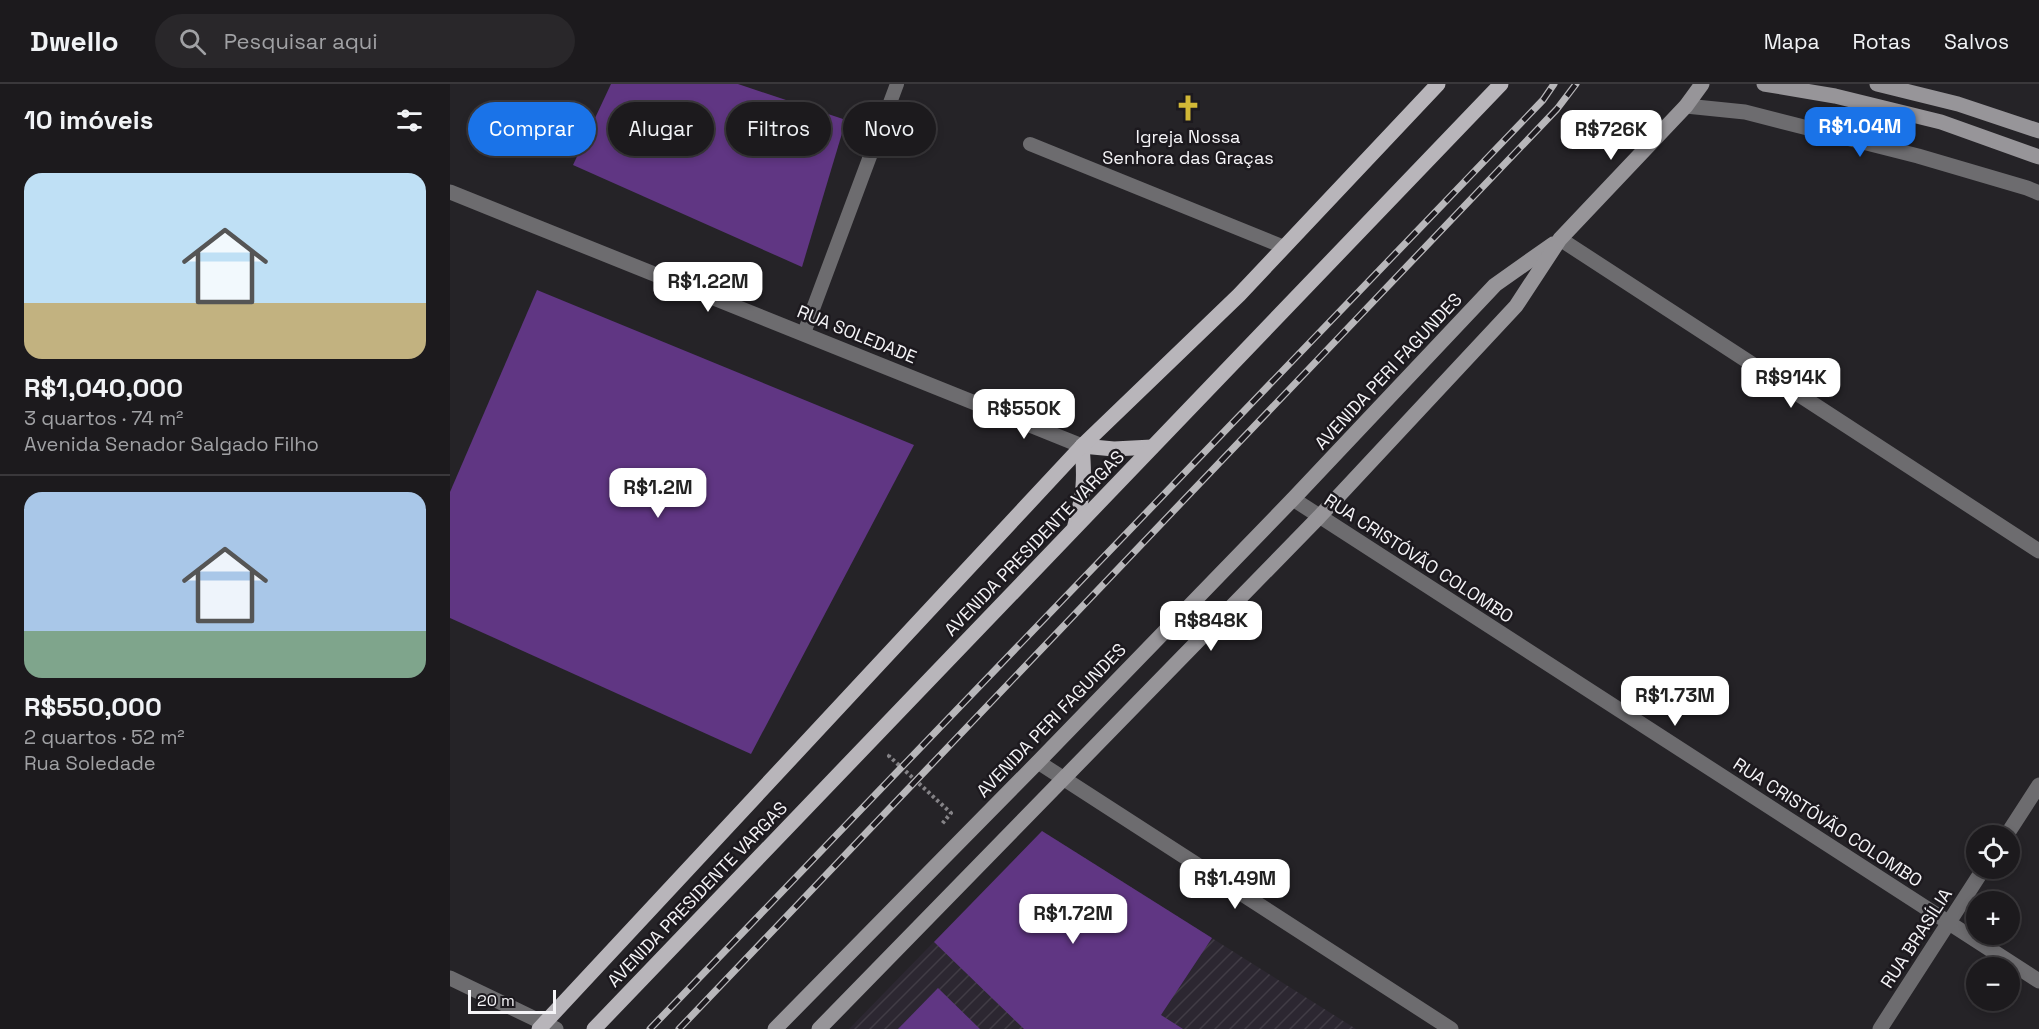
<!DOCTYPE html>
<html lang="pt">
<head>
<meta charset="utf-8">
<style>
  :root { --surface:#1c1a1d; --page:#29272a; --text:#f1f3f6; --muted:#a0a1a4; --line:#3a383b; --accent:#1a73e8 }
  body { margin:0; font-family:"Space Grotesk",sans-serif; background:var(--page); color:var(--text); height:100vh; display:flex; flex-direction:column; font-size:22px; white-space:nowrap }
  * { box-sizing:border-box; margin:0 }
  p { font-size:20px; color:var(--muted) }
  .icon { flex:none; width:33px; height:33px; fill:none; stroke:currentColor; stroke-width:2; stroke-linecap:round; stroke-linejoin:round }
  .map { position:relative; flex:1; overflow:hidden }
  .drawer { display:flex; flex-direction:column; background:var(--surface); width:450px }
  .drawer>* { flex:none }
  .guide { position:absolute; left:18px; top:18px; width:570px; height:54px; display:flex; gap:12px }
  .tools { position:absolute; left:1516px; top:741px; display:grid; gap:12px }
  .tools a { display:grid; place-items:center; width:54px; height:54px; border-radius:50%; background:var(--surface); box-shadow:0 3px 9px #0003,0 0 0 2px var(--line); font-size:30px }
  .scale { position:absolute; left:18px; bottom:15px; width:88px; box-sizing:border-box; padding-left:6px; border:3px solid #f5f4f7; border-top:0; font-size:16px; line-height:21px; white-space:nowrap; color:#f5f4f7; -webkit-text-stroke:4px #1c191e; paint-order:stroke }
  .price { position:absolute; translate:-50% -51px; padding:0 14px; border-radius:12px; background:#fff; color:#222; font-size:20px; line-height:39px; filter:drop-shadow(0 2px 3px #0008) }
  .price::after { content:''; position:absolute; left:50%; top:36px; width:18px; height:14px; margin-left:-9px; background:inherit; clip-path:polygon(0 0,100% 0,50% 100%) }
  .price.active { background:var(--accent); color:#fff }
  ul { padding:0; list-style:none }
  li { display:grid; align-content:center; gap:12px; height:318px; padding:0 24px }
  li+li { border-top:2px solid var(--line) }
  li span { display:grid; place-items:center; height:186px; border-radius:18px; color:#555 }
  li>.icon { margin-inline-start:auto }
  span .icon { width:108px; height:108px; fill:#fffc; stroke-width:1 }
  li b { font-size:26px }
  h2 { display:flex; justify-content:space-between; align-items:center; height:72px; padding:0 24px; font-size:26px }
  .chip { padding:0 21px; border-radius:27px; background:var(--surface); box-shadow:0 3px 9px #0003,0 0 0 2px var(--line); font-size:21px; line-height:54px }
  .chip.active { background:var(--accent); color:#fff }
  header { display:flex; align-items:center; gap:36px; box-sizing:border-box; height:84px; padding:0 30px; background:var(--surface); border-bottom:2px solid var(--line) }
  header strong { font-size:28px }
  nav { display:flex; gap:33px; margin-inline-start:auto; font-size:21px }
  .search { width:420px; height:54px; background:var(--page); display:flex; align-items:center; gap:15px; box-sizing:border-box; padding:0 21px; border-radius:33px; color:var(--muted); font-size:22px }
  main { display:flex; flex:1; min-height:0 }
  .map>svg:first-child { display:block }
  .industrial { fill:url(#industrial-furrows) }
  .building { fill:#603683 }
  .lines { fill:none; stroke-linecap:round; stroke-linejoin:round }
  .path { stroke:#858387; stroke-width:4; stroke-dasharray:3 3; stroke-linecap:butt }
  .service { stroke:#6d6c6f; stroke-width:14 }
  .minor { stroke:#6d6c6f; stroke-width:15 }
  .tertiary { stroke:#6d6c6f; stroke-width:15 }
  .secondary { stroke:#979599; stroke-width:15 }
  .primary { stroke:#b8b5ba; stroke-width:15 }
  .rail-casing { stroke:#b8b7ba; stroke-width:7 }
  .rail { stroke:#1c191e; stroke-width:4.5; stroke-dasharray:14; stroke-linecap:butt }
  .labels { text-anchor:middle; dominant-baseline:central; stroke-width:5; stroke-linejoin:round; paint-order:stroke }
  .poi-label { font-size:18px; fill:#f5f4f7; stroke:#1c191e }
  .street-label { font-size:18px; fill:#f5f4f7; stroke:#1c191e }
</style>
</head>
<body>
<header>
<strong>Dwello</strong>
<div class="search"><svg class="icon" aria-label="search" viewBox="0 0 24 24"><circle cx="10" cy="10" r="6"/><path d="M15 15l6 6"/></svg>Pesquisar aqui</div>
<nav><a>Mapa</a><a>Rotas</a><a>Salvos</a></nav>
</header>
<main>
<section class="drawer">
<h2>10 imóveis<svg class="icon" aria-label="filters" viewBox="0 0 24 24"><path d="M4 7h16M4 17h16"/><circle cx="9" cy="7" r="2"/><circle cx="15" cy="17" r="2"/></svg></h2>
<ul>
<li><span style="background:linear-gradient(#bfe0f5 70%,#c2b280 0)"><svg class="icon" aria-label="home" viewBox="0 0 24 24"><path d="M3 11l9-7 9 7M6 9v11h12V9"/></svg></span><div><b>R$1,040,000</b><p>3 quartos · 74 m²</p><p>Avenida Senador Salgado Filho</p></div></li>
<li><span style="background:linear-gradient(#a9c7e8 75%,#7fa58c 0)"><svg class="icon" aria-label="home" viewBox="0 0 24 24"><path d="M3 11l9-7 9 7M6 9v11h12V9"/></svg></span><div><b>R$550,000</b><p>2 quartos · 52 m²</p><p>Rua Soledade</p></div></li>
</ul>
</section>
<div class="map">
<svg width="1589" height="945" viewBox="0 0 1589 945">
  <defs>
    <pattern id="industrial-furrows" width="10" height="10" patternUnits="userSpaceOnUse" patternTransform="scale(1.5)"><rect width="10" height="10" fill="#2c2731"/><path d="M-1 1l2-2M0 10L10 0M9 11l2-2" fill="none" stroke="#413c45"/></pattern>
  </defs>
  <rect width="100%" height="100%" fill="#252327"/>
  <path class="industrial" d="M592 747 906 945H399Z"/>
  <g class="building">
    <path d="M161 0H288L396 36 352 183 123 81Z"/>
    <path d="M87 206 464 361 301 670 0 534V408Z"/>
    <path d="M592 747 762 854 711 931 733 945H574L484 858Z"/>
    <path d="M488 904 530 945H448Z"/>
  </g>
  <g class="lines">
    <path class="path" d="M440 671 439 672 501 729 492 740"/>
    <g class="service">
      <path d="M580 60 834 163"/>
      <path d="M354 249 447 0"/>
    </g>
    <g class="minor">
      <path d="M1236 22 1295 28 1468 72 1577 104 1589 109"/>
      <path d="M843 415 1589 897"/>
    </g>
    <g class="tertiary">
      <path d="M0 108 632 362"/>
      <path d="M1110 155 1589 467"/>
      <path d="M588 678 1001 945"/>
      <path d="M1556 752 1589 701"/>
      <path d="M0 894 106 945"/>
      <path d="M1430 945 1534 784"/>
    </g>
    <g class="secondary">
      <path d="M1314 0 1385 12 1491 38 1589 73"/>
      <path d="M1427 0 1508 20 1589 47"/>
      <path d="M325 945 588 678 843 415 1045 201 1103 160"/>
      <path d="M369 945 869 433 1066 222 1110 155 1236 22 1252 0"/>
    </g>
    <g class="primary">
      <path d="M632 362 664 365 702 363"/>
      <path d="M625 441C634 409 635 396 632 362"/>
      <path d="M89 945 632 362 789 211 988 0"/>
      <path d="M144 945 1051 0"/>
    </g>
    <g class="rail-casing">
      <g id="rail">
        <path d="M200 945 1093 16 1104 0"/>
        <path d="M229 945 1107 25 1126 0"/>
      </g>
    </g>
    <use href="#rail" class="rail"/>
  </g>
  <defs>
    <g id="church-bare" transform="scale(2.07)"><path d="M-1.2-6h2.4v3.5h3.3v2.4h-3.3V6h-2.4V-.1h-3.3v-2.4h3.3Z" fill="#d1b736" stroke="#1c191e" stroke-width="2.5" paint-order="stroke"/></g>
  </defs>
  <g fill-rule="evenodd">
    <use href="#church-bare" x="738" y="24"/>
  </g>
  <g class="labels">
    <g class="poi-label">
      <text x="738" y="52">Igreja Nossa<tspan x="738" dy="21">Senhora das Graças</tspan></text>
    </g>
    <g class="street-label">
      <text transform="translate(407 250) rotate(22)">RUA SOLEDADE</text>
      <text transform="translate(938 287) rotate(-47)">AVENIDA PERI FAGUNDES</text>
      <text transform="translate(584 459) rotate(-46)">AVENIDA PRESIDENTE VARGAS</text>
      <text transform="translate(969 474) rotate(33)">RUA CRISTÓVÃO COLOMBO</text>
      <text transform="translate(601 636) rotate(-46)">AVENIDA PERI FAGUNDES</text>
      <text transform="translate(1378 738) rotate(33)">RUA CRISTÓVÃO COLOMBO</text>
      <text transform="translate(247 810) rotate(-46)">AVENIDA PRESIDENTE VARGAS</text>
      <text transform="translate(1466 854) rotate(-57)">RUA BRASÍLIA</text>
    </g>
  </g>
</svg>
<div class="tools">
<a><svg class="icon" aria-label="locate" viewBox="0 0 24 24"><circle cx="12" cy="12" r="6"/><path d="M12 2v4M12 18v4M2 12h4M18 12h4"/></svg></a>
<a>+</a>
<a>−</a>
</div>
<div class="scale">20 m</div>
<b class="price active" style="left:1410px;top:74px">R$1.04M</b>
<b class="price" style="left:1161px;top:77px">R$726K</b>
<b class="price" style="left:258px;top:229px">R$1.22M</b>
<b class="price" style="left:1341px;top:325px">R$914K</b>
<b class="price" style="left:574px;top:356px">R$550K</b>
<b class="price" style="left:208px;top:435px">R$1.2M</b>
<b class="price" style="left:761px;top:568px">R$848K</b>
<b class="price" style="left:1225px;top:643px">R$1.73M</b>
<b class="price" style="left:785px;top:826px">R$1.49M</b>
<b class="price" style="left:623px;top:861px">R$1.72M</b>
<div class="guide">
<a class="chip active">Comprar</a>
<a class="chip">Alugar</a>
<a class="chip">Filtros</a>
<a class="chip">Novo</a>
</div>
</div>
</main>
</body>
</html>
